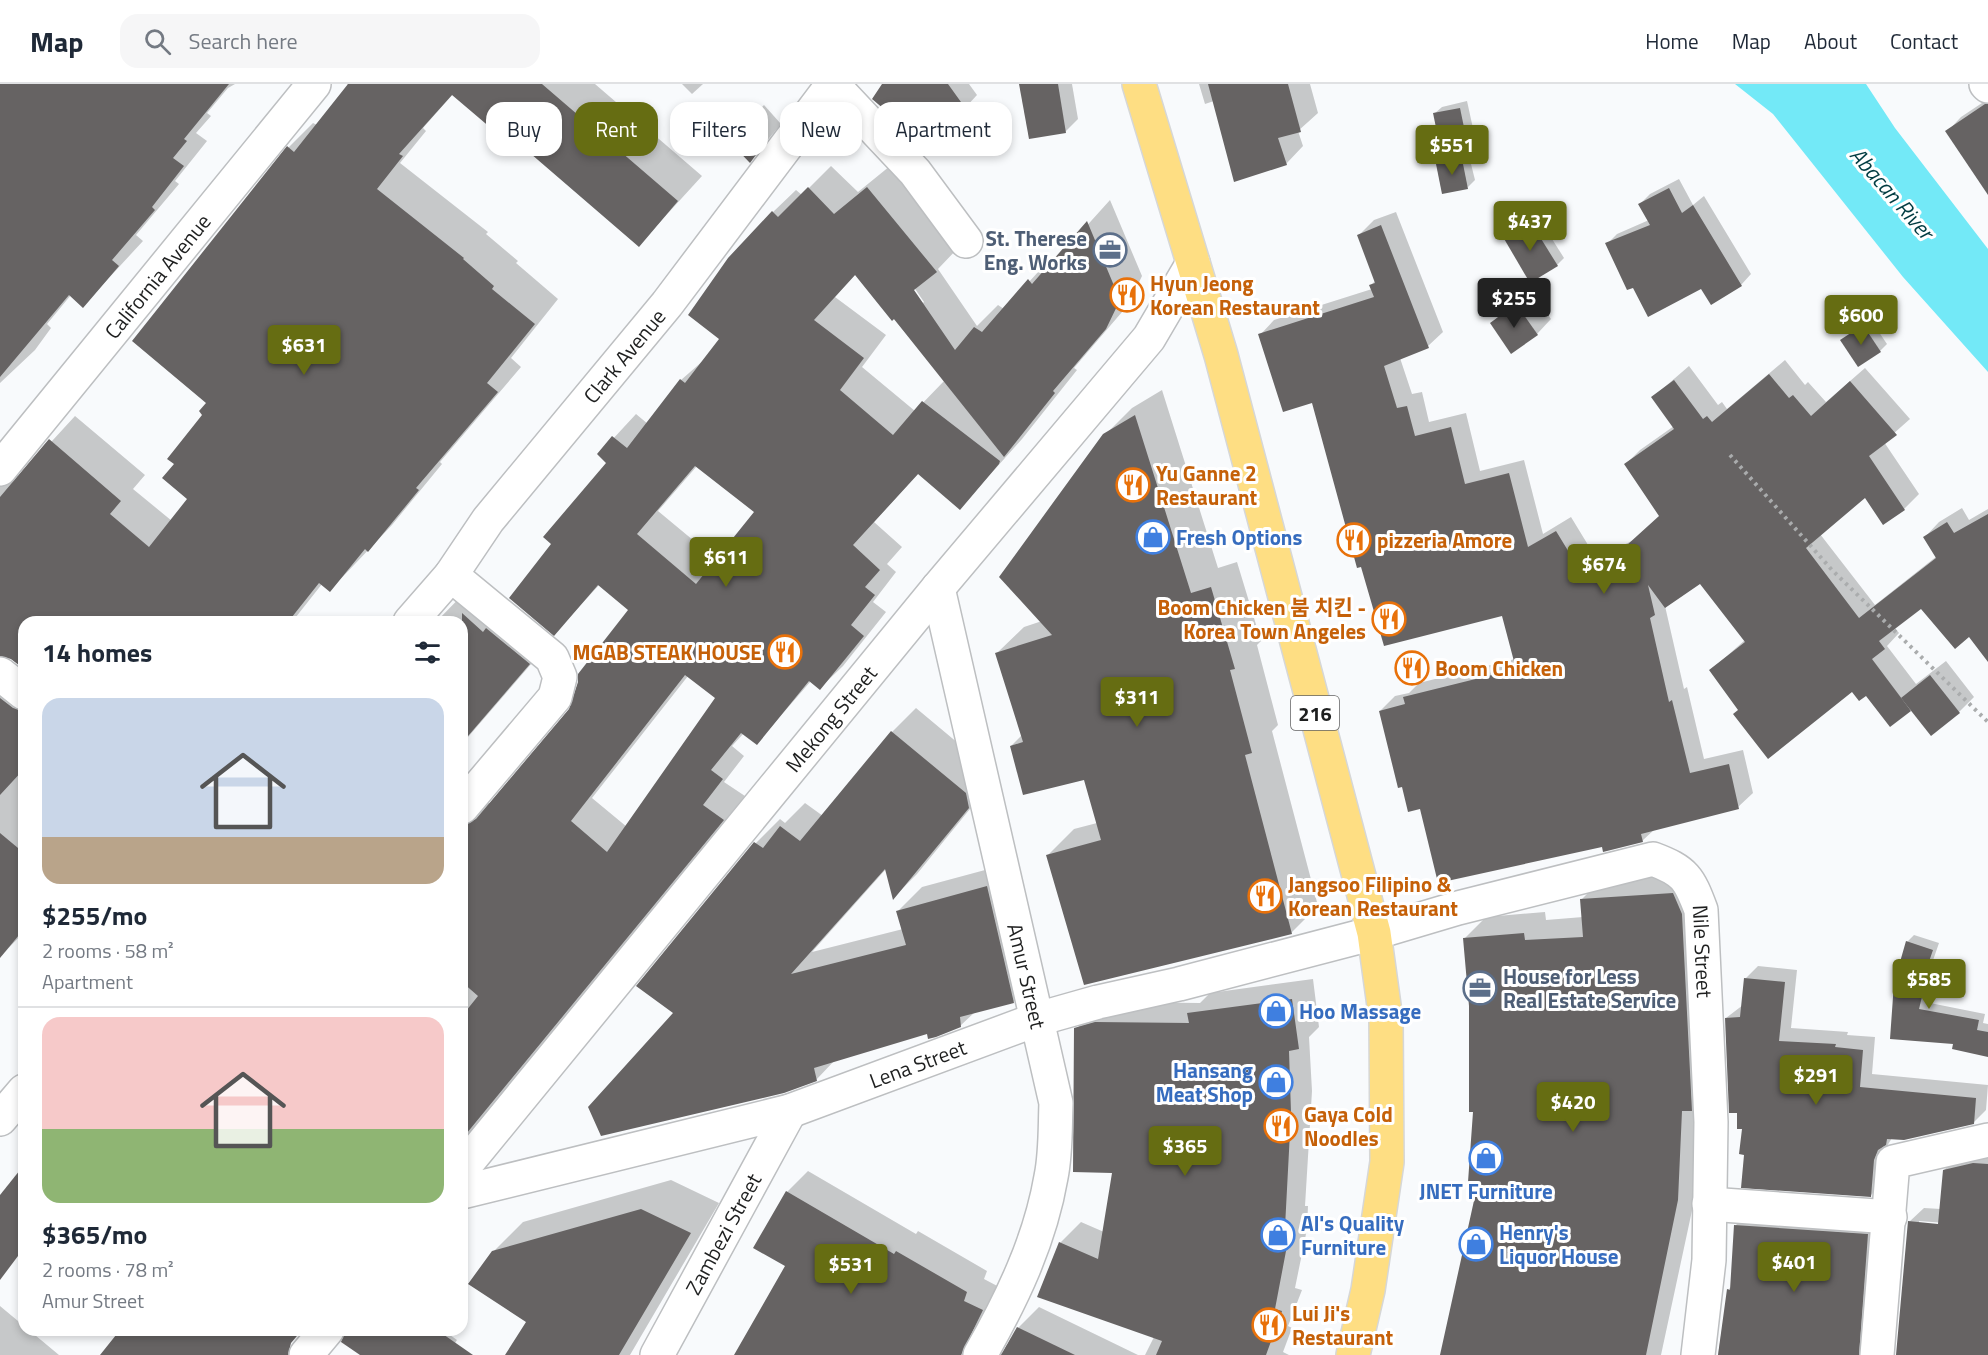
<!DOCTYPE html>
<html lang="en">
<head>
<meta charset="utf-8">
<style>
  :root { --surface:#fff; --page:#f6f6f7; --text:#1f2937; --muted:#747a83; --line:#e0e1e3; --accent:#666d12 }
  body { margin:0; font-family:"Titillium Web","Noto Sans KR",sans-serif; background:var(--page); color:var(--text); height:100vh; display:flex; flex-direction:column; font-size:22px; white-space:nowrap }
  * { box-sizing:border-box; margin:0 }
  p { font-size:20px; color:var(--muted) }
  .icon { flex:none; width:33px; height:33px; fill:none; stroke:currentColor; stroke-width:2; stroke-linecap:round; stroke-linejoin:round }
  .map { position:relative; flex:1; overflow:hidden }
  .details { position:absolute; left:18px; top:532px; width:450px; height:720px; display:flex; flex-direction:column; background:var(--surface); border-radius:18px; box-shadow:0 3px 9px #0003 }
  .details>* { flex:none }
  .hud { position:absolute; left:486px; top:18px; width:570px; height:54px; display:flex; gap:12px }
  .price { position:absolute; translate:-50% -51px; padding:0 14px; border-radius:6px; background:var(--accent); color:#fff; font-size:20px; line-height:39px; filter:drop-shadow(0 2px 3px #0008) }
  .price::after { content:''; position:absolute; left:50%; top:36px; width:18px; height:14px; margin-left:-9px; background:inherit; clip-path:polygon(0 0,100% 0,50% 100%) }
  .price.active { background:#222; color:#fff }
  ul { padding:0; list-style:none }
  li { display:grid; align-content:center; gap:12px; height:318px; padding:0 24px }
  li+li { border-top:2px solid var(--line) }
  li span { display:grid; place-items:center; height:186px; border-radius:18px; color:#555 }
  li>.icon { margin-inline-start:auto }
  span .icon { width:108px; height:108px; fill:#fffc; stroke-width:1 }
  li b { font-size:26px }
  h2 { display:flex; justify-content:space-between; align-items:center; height:72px; padding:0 24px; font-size:26px }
  .chip { padding:0 21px; border-radius:18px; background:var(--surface); box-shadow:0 3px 9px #0003; font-size:21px; line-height:54px }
  .chip.active { background:var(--accent); color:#fff }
  header { display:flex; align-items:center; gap:36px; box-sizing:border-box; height:84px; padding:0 30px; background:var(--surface); border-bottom:2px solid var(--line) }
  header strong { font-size:28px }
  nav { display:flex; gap:33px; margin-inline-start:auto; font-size:21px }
  .search { width:420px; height:54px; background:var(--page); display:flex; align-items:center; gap:15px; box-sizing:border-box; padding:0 21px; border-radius:18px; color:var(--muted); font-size:22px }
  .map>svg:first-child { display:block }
  .water { fill:#73e9f7 }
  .shadow { fill:#0003; fill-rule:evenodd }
  .building { fill:#666363; fill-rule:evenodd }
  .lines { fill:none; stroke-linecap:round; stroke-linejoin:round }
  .minor-casing { stroke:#bdbfc1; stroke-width:36 }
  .major-casing { stroke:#d6d7d7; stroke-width:36 }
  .path { stroke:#aaacad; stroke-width:4; stroke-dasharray:3 4.5; stroke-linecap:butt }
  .minor { stroke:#fff; stroke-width:33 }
  .major { stroke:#fede83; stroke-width:33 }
  .labels { text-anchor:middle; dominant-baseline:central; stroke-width:6; stroke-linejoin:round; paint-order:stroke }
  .shield { fill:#fff; stroke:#626262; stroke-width:1.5 }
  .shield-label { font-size:20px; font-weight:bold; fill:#1e1f1f }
  .service-label { font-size:21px; font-weight:bold; fill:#4e5e75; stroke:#fff; text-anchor:end }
  .street-label { font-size:21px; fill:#1e1f1f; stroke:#fff }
  .food-label { font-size:21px; font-weight:bold; fill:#c56008; stroke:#fff; text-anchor:start }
  .shop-label { font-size:21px; font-weight:bold; fill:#366cbe; stroke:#fff; text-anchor:start }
  .water-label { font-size:22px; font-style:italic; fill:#013c42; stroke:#fff }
</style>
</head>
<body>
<header>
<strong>Map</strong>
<div class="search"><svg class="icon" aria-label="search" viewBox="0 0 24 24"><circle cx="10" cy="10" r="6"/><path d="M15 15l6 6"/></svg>Search here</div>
<nav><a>Home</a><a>Map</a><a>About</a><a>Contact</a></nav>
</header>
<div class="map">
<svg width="1988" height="1271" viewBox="0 0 1988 1271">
  <rect width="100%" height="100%" fill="#f8fafc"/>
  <path class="water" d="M1735 0H1866L1895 44 1988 165V288L1903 193 1773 30Z"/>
  <g class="shadow">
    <path d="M0 0H235L228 4 207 29 211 32 196 49 207 57 175 97 179 100 136 151 143 157 83 222 71 211 47 240 51 244 35 266 0 299Z"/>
    <path d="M347 0H595L702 92 639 161 509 49 453 10 423 44 426 47 400 79 488 148 486 150 518 177 516 179 558 215 511 274 521 283 440 378 442 380 392 441 354 481 330 506 322 500 292 538H24V583L6 572 24 589V848L0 873V402L13 388 19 393 75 332 145 391 133 405 172 437 189 415 176 380 205 330 289 63 313 39 317 41 349 2Z"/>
    <path d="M682 0H703L692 10Z"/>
    <path d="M885 0H969L977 11 965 24Z"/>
    <path d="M1021 0H1072L1078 35 1065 48Z"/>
    <path d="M1199 0H1310L1318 29 1298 47 1303 62 1286 80 1214 17 1205 20Z"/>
    <path d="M1988 15V79L1947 48 1961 33Z"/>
    <path d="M1467 17 1474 49 1466 56 1434 30 1442 23Z"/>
    <path d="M764 21 781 40 750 77 730 55Z"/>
    <path d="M1468 68 1475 96 1468 103 1438 80 1445 73Z"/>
    <path d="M831 82 858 108 890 82 958 164 938 185 977 242 998 221 1004 225 1051 174 1055 177 1110 116 1142 192 1128 221 1074 284 1077 286 1022 355 960 424 919 389 874 438 902 463 887 480 896 488 873 518 886 528 843 582 820 604 811 597 757 659 744 649 732 662 744 672 724 698 745 712 470 1049 462 1075V740L483 719H492L571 626 631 526 600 500 554 550 553 459 608 378 599 370 636 330 648 340 681 296 705 275 721 255 773 128 796 106 802 111ZM856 190 945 296 915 327 862 283 886 251 835 213ZM911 199 924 218 923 219 909 201ZM697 382 756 428 717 476 658 427ZM688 592 717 613 627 743 592 714Z"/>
    <path d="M1679 95 1693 121 1704 112 1751 190 1741 201 1633 202 1607 160 1617 150 1649 136 1640 120 1650 110Z"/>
    <path d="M1396 128 1443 248 1428 262 1400 274 1412 310 1422 308 1429 338 1466 329 1480 387 1524 376 1543 450 1571 433 1596 474 1632 457 1661 431 1626 380 1640 366 1674 342 1653 313 1689 282 1718 321 1722 318 1727 325 1785 276 1805 301 1808 298 1826 318 1865 284 1910 335 1884 358 1919 410 1904 425 1883 439 1865 411 1820 450 1875 521 1937 472 1925 453 1939 438 1962 424 1969 436 1988 425V575L1969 551 1921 523 1895 544 1899 549 1887 562 1916 600 1946 577 1974 613 1959 628 1911 624 1890 641 1866 610 1852 605 1739 625 1711 586 1745 556 1700 498 1665 522 1684 605 1687 603 1704 675 1743 666 1753 709 1738 723 1655 745 1642 757 1603 761 1422 723 1380 627 1395 612 1409 609 1419 599 1515 575 1503 530 1313 317 1260 251 1274 236 1372 205 1371 201 1376 196 1359 151 1374 136Z"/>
    <path d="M1537 131 1564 174 1557 181 1505 153Z"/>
    <path d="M1532 207 1551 235 1537 250 1492 239 1507 224Z"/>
    <path d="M1870 235 1887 260 1880 267 1842 256Z"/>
    <path d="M1162 306 1218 484 1237 478 1261 557 1257 561 1278 641 1272 647 1318 822 1291 849 1048 771 1074 745 1097 739 1085 694 1011 662 1022 651 997 569 1024 543 1042 537 1105 351 1132 324Z"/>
    <path d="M475 498 551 557 462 660V538H436Z"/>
    <path d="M916 624 989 685 992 698 917 790 894 813 886 785 812 868 903 845 898 827 922 803 1011 779 1037 894 1013 918 975 928 960 942 928 948 835 976 816 996 676 929 639 901 756 759 780 735 785 739 805 719 823 732 892 648Z"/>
    <path d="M1694 788 1699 1094 1661 1271H1441L1477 1111 1470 922 1464 855 1486 833 1545 828 1546 836 1583 833 1581 816 1603 794Z"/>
    <path d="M1914 851 1939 859 1930 885 1934 886 1925 918 1985 930 1983 939 1988 940V971L1954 959 1891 953 1907 858Z"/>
    <path d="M1758 882 1797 886 1791 944 1848 948 1847 951 1875 953 1872 990 1988 1001 1986 1026 1973 1039 1892 1054 1887 1062 1883 1099 1871 1111 1746 1069 1726 934 1743 921 1745 895Z"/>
    <path d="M1313 895 1319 943 1309 953 1312 1007 1305 1122H1308L1307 1145 1295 1204 1302 1206 1288 1242 1292 1244 1283 1268 1289 1271H1145L1154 1253 1060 1159 1081 1138 1104 1148 1113 1087 1076 945 1097 924 1117 918 1200 919 1210 909Z"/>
    <path d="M1988 1065V1271H1897L1909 1138 1924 1124 1941 1125 1944 1086 1959 1072ZM1919 1137 1945 1139V1142L1919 1140Z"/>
    <path d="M808 1087 916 1150 918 1147 987 1187 984 1195 1003 1205 993 1267 1002 1269 1018 1244 1039 1223 1138 1271H752L787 1182V1108Z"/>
    <path d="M671 1096 719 1119 630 1271H509L528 1237 493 1168 523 1138Z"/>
    <path d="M1750 1127 1882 1136 1879 1271H1718L1728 1206 1732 1202 1736 1141Z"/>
    <path d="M0 1222 24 1242V1246H29L59 1271H0Z"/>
    <path d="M347 1246H443L457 1256 447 1271H363Z"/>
  </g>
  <g class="building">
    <path d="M0 0H229L184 55 187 57 173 74 184 82 152 123 155 126 112 176 119 182 83 224 69 211 0 293Z"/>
    <path d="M348 0H542L678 117 639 163 509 51 505 56 452 11 399 70 403 72 377 105 464 174 463 175 494 202 492 205 535 240 487 299 498 308 416 404 419 406 368 468 365 465 330 508 319 499 288 538H24V585L11 575 0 572V413L49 355 121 417 110 430 149 463 187 415 162 394 174 380 167 375 202 331 199 327 206 319 132 257 287 62 294 68Z"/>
    <path d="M882 0H948L966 25 923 57 903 29 897 36 872 15Z"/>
    <path d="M1019 0H1058L1066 49 1029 55Z"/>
    <path d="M1208 0H1288L1301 48 1278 54 1287 81 1234 98Z"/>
    <path d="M1985 20H1988V111L1945 47Z"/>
    <path d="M1460 24 1467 58 1440 63 1433 29Z"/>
    <path d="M748 35 767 56 750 79 727 55Z"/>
    <path d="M1462 75 1468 105 1442 110 1436 80Z"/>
    <path d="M808 103 834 130 867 103 937 188 914 206 955 266 974 243 982 248 1028 195 1032 200 1087 137 1120 216 1106 245 1053 307 1055 309 1004 373 894 235 892 237 855 191 814 236 864 274 840 306 893 351 922 317 1000 377 999 380 960 426 918 390 853 461 880 486 865 503 875 511 851 541 864 552 820 606 809 597 757 661 741 649 711 686 723 695 703 721 724 736 462 1055V932L478 912 462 898V741L476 735 569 625 578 598V590L628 526 598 501 554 552 509 514 551 460 543 453 606 379 597 370 612 352 627 364 680 295 685 299 719 255 688 231 728 174 772 127 778 133ZM695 382 754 428 696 500 637 450ZM685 591 715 614 607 768 571 737Z"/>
    <path d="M1669 104 1682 129 1693 121 1742 202 1711 221 1701 205 1648 233 1633 204 1627 206 1605 159 1650 141 1638 120Z"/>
    <path d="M1530 137 1558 182 1530 199 1503 153Z"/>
    <path d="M1381 141 1429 264 1384 282 1397 324 1407 322 1415 352 1451 343 1465 400 1509 389 1528 463 1556 447 1581 488 1616 471 1659 432 1624 380 1674 345 1651 313 1674 296 1703 335 1707 332 1712 338 1769 290 1789 314 1793 311 1811 332 1850 297 1897 351 1869 372 1905 426 1883 441 1865 414 1806 464 1859 534 1936 474 1923 453 1947 438 1954 449 1988 430V578L1969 553 1955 565 1921 525 1879 557 1885 565 1872 575 1911 627 1890 643 1866 612 1859 617 1852 608 1768 675 1733 630 1738 626 1709 586 1745 558 1700 500 1665 524 1648 501 1655 531 1650 534 1669 618 1672 616 1690 689 1729 680 1739 725 1641 750 1643 758 1603 768 1602 763 1438 799 1420 725 1408 728 1402 703 1398 704 1379 627 1405 620 1403 613 1516 585 1502 532 1384 562 1361 483 1357 484 1312 319 1283 328 1258 250 1374 213 1369 201 1375 199 1357 151Z"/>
    <path d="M1516 220 1538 251 1511 270 1490 239Z"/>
    <path d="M1863 241 1881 268 1858 283 1840 256Z"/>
    <path d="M1135 331 1191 509 1211 503 1235 585 1230 586 1252 669 1245 671 1292 850 1084 901 1046 771 1101 756 1084 696 1023 711 1010 662 1023 658 995 569 1052 551 999 493 1103 350Z"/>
    <path d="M462 529 483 548 486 544 530 580 462 659Z"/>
    <path d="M1930 591 1960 629 1931 652 1901 614Z"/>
    <path d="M0 614 13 624 24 627V685L0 711Z"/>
    <path d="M891 647 966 709 969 724 893 816 885 785 791 890 906 861 896 827 987 802 1014 919 960 933 961 943 936 953 928 955 927 950 814 984 817 997 784 1009 601 1052 588 1023 673 929 636 902 754 758 763 764 780 742 800 757Z"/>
    <path d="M0 749 24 769V845L0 874Z"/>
    <path d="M1673 809 1682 830 1692 1027H1682L1678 1116 1646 1271H1440L1475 1112H1467L1473 1028H1469V922L1463 854 1524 849 1525 856 1583 853 1580 815Z"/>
    <path d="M1906 857 1933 866 1924 892H1927L1919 925 1979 936 1977 946 1988 948V973L1952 965 1953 960 1890 955 1894 899Z"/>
    <path d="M1744 894 1785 898 1779 957 1836 960 1835 963 1863 966 1860 1003 1976 1014 1974 1040 1904 1056 1887 1055 1886 1061 1878 1066 1874 1076 1871 1113 1741 1104 1744 1071 1739 1070 1742 1045H1737V1029H1729L1725 934 1740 933Z"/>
    <path d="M1292 915 1299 965 1289 967 1291 1029 1285 1143H1288L1286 1167 1275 1225 1282 1227 1266 1271H1156L1162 1257 1037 1213 1059 1158 1098 1175 1112 1089 1073 1088 1074 944 1095 938 1189 939 1187 929Z"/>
    <path d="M1973 1079 1988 1080V1271H1896L1908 1137 1938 1140 1943 1086Z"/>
    <path d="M24 1081V1164L0 1196V1111Z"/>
    <path d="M786 1107 894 1170 896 1167 967 1208 964 1217 983 1226 961 1271H734L785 1182 753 1164Z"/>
    <path d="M641 1125 691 1149 619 1271H505L526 1238 468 1200 492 1167Z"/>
    <path d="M1734 1141 1868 1150 1859 1271H1718L1727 1205 1730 1206Z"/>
    <path d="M1017 1243 1075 1271H1001Z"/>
    <path d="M120 1246H302L291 1259 288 1271H100Z"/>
    <path d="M345 1246H437L473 1271H360L341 1258Z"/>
  </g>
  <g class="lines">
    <g class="minor-casing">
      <g id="minor">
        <path d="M1986 0 1988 2"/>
        <path d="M833 1 915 88 966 157"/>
        <path id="s1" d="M0 385 314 0"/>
        <path d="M451 491 552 574 560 593 555 613 462 723"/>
        <path id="s2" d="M938 504 1056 1019C1055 1043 1056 1069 1051 1093 1040 1157 1012 1215 980 1271"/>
        <path id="s3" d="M410 538 451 491 488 436 667 220 833 0"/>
        <path d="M0 590 24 609"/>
        <path d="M0 1035 24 1007"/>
        <path id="s4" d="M462 1085 938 504 1149 254 1193 179"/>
        <path id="s5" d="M462 1108 790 1027 1038 935 1098 918 1179 900 1374 849 1458 824 1653 775C1685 787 1689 794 1701 826L1711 1038 1709 1176 1698 1271"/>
        <path d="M1709 1120 1890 1133"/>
        <path d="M306 1271 327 1246"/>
        <path id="s6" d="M657 1271 790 1027"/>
        <path d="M1877 1271 1893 1078 1988 1056"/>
      </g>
    </g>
    <g class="major-casing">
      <path id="major" d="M1139 0 1221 271 1374 849 1386 936 1387 1078 1368 1206 1353 1271"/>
    </g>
    <path class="path" d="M1730 371 1832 486 1988 638"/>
    <use href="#minor" class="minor"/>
    <use href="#major" class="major"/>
  </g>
  <defs>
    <g id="office-ring" transform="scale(1.725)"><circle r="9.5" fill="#fff" stroke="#5c6f8a" stroke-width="1.5"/><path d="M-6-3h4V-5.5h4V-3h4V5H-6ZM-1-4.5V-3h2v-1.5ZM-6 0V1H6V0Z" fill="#5c6f8a"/></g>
    <g id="restaurant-ring" transform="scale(1.725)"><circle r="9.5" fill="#fff" stroke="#e8710a" stroke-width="1.5"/><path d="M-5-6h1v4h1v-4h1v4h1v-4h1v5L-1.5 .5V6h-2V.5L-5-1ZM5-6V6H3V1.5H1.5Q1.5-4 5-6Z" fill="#e8710a"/></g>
    <g id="shop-ring" transform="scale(1.725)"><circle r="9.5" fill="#fff" stroke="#3f7fe0" stroke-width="1.5"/><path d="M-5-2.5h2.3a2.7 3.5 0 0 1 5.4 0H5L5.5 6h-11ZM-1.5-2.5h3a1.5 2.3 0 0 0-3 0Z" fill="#3f7fe0"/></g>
  </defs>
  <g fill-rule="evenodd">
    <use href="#office-ring" x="1110" y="166"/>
    <use href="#restaurant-ring" x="1127" y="211"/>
    <use href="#restaurant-ring" x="1133" y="401"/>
    <use href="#shop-ring" x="1153" y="453"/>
    <use href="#restaurant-ring" x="1354" y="456"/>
    <use href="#restaurant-ring" x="1389" y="535"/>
    <use href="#restaurant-ring" x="785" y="568"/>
    <use href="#restaurant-ring" x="1412" y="584"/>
    <use href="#restaurant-ring" x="1265" y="812"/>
    <use href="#office-ring" x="1480" y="904"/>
    <use href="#shop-ring" x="1276" y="927"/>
    <use href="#shop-ring" x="1276" y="998"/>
    <use href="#restaurant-ring" x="1281" y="1042"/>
    <use href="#shop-ring" x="1486" y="1074"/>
    <use href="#shop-ring" x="1278" y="1151"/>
    <use href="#shop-ring" x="1476" y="1160"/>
    <use href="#restaurant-ring" x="1269" y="1241"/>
  </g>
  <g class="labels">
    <rect class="shield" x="1291" y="612" width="48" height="34" rx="4.5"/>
    <g class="shield-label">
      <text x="1315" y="629">216</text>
    </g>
    <g class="service-label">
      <text x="1087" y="154">St. Therese<tspan x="1087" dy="24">Eng. Works</tspan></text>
      <text x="1503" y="892" text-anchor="start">House for Less<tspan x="1503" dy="24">Real Estate Service</tspan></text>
    </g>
    <g class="street-label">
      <text stroke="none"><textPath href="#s1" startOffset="249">California Avenue</textPath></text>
      <text stroke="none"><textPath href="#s3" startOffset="342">Clark Avenue</textPath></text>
      <text stroke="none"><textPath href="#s4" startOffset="582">Mekong Street</textPath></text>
      <text stroke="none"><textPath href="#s5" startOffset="1353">Nile Street</textPath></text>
      <text stroke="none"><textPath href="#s2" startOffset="398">Amur Street</textPath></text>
      <text stroke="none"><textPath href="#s5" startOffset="474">Lena Street</textPath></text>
      <text stroke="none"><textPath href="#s6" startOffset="138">Zambezi Street</textPath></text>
    </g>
    <g class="food-label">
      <text x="1150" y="199">Hyun Jeong<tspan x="1150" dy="24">Korean Restaurant</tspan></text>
      <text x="1156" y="389">Yu Ganne 2<tspan x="1156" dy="24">Restaurant</tspan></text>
      <text x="1377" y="456">pizzeria Amore</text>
      <text x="1366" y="523" text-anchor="end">Boom Chicken 붐 치킨 -<tspan x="1366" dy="24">Korea Town Angeles</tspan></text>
      <text x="762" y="568" text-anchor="end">MGAB STEAK HOUSE</text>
      <text x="1435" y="584">Boom Chicken</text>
      <text x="1288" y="800">Jangsoo Filipino &amp;<tspan x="1288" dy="24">Korean Restaurant</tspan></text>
      <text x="1304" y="1030">Gaya Cold<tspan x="1304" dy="24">Noodles</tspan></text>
      <text x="1292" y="1229">Lui Ji's<tspan x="1292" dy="24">Restaurant</tspan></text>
    </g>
    <g class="shop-label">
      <text x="1176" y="453">Fresh Options</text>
      <text x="1299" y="927">Hoo Massage</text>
      <text x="1253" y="986" text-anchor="end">Hansang<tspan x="1253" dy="24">Meat Shop</tspan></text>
      <text x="1486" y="1107" text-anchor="middle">JNET Furniture</text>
      <text x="1301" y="1139">Al's Quality<tspan x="1301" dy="24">Furniture</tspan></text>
      <text x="1499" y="1148">Henry's<tspan x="1499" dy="24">Liquor House</tspan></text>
    </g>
    <g class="water-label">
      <text transform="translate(1892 109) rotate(49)">Abacan River</text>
    </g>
  </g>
</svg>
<b class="price" style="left:1452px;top:92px">$551</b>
<b class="price" style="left:1530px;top:168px">$437</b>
<b class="price active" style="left:1514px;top:245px">$255</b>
<b class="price" style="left:1861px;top:262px">$600</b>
<b class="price" style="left:304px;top:292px">$631</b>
<b class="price" style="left:726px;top:504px">$611</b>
<b class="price" style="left:1604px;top:511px">$674</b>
<b class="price" style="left:1137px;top:644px">$311</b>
<b class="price" style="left:1929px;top:926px">$585</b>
<b class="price" style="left:1816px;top:1022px">$291</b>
<b class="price" style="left:1573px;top:1049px">$420</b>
<b class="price" style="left:1185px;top:1093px">$365</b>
<b class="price" style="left:1794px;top:1209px">$401</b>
<b class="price" style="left:851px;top:1211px">$531</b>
<div class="hud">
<a class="chip">Buy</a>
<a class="chip active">Rent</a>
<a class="chip">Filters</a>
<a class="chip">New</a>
<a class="chip">Apartment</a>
</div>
<section class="details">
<h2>14 homes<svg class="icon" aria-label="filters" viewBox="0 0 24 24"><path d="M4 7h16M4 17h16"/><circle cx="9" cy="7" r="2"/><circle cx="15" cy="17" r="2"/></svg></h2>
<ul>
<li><span style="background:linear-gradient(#c9d6e8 75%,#b9a48a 0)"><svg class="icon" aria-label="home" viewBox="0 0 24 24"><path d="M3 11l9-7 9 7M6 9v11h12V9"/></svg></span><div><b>$255/mo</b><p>2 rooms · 58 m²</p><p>Apartment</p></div></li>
<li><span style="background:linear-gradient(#f6c9c9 60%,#8fb573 0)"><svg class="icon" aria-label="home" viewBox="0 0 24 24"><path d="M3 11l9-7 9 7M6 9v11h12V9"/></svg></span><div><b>$365/mo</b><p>2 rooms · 78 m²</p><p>Amur Street</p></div></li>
</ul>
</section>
</div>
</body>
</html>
